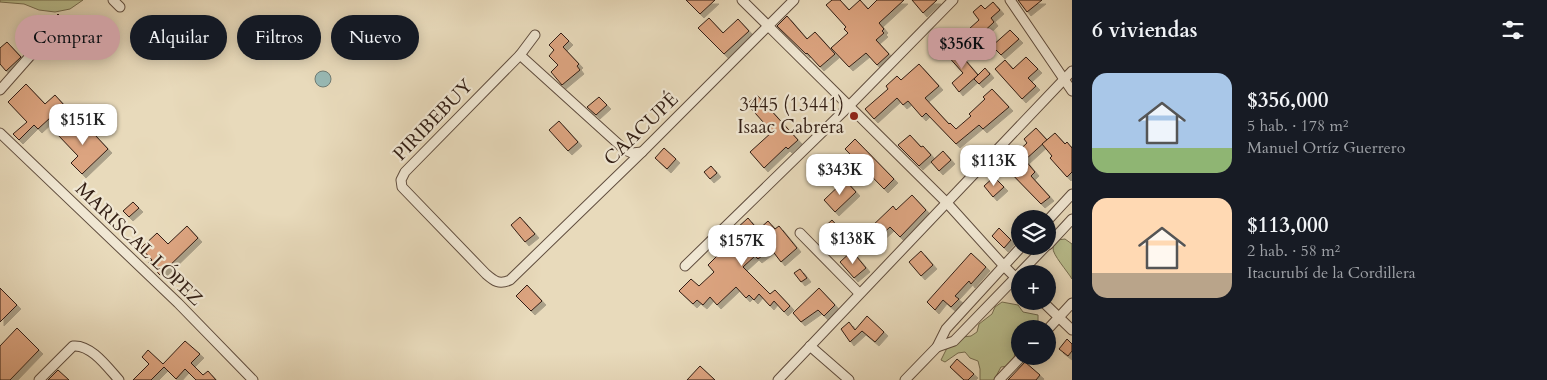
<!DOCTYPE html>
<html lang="es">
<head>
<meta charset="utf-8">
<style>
  :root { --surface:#171b24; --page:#20242c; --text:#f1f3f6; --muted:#9ea1a6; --accent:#c59692 }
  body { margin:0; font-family:Cardo,serif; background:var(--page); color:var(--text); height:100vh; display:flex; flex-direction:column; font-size:19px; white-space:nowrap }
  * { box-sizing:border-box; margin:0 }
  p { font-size:16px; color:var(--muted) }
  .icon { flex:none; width:28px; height:28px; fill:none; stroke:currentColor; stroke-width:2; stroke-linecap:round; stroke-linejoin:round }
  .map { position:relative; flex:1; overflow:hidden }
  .sheet { display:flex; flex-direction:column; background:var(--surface); width:475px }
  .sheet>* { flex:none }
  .guide { position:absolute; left:15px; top:15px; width:475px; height:45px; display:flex; gap:10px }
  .tools { position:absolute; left:1011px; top:210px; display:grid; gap:10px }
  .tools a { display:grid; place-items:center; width:45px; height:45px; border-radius:50%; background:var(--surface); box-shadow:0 2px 12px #0003; font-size:25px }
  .price { position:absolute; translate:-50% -42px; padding:0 11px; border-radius:10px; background:#fff; color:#222; font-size:16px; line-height:32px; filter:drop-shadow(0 1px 2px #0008) }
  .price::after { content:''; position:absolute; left:50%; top:30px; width:15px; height:11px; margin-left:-8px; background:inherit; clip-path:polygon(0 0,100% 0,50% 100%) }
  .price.active { background:var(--accent); color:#111 }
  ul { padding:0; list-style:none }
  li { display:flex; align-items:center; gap:15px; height:125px; padding:0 20px }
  li span { display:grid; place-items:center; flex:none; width:140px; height:100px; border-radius:15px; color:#555 }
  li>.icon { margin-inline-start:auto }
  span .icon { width:60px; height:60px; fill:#fffc; stroke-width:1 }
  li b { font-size:21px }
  h2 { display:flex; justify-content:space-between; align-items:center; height:60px; padding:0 20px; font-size:21px }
  .tag { padding:0 18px; border-radius:22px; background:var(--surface); box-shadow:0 2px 12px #0003; font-size:18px; line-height:45px }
  .tag.active { background:var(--accent); color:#111 }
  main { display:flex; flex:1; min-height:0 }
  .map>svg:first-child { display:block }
  .green { fill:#b9be8e; stroke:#766e51 }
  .water { fill:#98bab6; stroke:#6f7c75 }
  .building { fill:#dca480; stroke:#321e14; filter:url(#shadow) }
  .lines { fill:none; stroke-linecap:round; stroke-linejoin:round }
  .minor-casing { stroke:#604d3e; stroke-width:11 }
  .minor { stroke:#f0e7d3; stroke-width:9 }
  .poi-dot { fill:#8f2418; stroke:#f0e7d3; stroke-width:2 }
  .labels { text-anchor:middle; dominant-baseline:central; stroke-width:4.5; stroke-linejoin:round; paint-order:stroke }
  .poi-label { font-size:19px; fill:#321e14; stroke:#f0e7d3; text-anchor:end }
  .street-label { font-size:19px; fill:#321e14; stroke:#f0e7d3 }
</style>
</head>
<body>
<main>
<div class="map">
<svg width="1072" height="380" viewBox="0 0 1072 380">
  <defs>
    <filter id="shadow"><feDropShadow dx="4" dy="4" stdDeviation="0" flood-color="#0004"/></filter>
  </defs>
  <rect width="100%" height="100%" fill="#e8dabb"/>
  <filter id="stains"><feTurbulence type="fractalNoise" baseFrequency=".004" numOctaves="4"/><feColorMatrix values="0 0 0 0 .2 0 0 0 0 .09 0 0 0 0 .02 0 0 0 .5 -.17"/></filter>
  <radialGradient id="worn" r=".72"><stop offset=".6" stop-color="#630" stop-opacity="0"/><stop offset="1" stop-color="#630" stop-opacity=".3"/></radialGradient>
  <g class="green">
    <path d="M0 0H83L70 9 55 12 39 10 24 4 0 2Z"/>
    <path d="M1065 239 1072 244V279C1068 272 1052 254 1053 248 1053 247 1056 241 1057 240Z"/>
    <path d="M1002 302 1018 305 1023 312 1038 315V329H1020V345L1015 351 1014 359 1009 366 1001 367 994 380H980V369L978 361 970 358 965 352 958 353 945 362 941 360 948 346 963 337 971 336 977 332 979 324 992 314 995 307Z"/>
  </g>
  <circle class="water" cx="323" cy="79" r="8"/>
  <g class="building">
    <path d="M686 0H715L700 14Z"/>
    <path d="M832 0H840L849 10 860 0 868 9 877 0H904L879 23 884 29 882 31 884 33 876 40 889 54 877 65 866 53 849 67 831 48 848 33 844 29 846 27 826 5Z"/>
    <path d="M912 0H937L923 13Z"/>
    <path d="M1018 0H1042L1027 12Z"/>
    <path d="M993 2 1000 10 991 18 994 22 977 38 969 29 979 20 973 12 981 5 985 9Z"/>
    <path d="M58 14 69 25 53 40 43 29Z"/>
    <path d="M787 16 807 39 815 32 835 54 820 67 807 53 806 54 777 26Z"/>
    <path d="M709 18 723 33 738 19 749 31 724 54 698 28Z"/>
    <path d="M1010 30 1019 39 1001 55 992 46Z"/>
    <path d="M561 33 569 41 563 47 579 64 577 66 580 70 562 85 551 72 558 65 549 56 554 50 549 45Z"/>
    <path d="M7 42 21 57 6 71 0 64V48Z"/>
    <path d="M954 47 978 75 959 92 952 83 963 73 946 54Z"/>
    <path d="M1026 57 1038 69 1028 78 1036 86 1022 99 995 69 1005 60 1013 69Z"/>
    <path d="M919 64 939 86 925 98 949 124 950 123 956 129 971 116 969 114 985 99 983 97 992 89 1009 107 983 129 979 125 956 144 926 113 922 117 908 101 903 105 897 98 874 119 865 109 888 89 886 86 897 76 901 80Z"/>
    <path d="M985 68 990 74 979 84 974 79Z"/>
    <path d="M26 84 45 104 55 95 64 105 38 129 34 125 19 140 13 134 27 122 8 102Z"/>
    <path d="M757 95 798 140 788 149 786 147 764 168 750 152 772 132 747 104Z"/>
    <path d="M599 97 607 105 596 115 587 107Z"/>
    <path d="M82 121 108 149 82 174 71 163 78 156 57 134 66 125 72 131Z"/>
    <path d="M559 121 578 142 568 151 549 130Z"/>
    <path d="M1036 128 1047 140 1025 160 1035 172 1031 176 1050 197 1041 204 1003 165 1027 143 1024 139Z"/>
    <path d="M1055 133 1065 144 1067 142 1072 148V172L1067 177 1050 158 1052 156 1042 144Z"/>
    <path d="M910 135 921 147 923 146 931 155 919 166 898 145Z"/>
    <path d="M855 139 894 179 884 189 845 149Z"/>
    <path d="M664 148 676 159 667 169 655 158Z"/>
    <path d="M943 151 951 160 939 171 931 162Z"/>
    <path d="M711 166 717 173 710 179 704 172Z"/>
    <path d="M994 177 1004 187 993 197 984 186Z"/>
    <path d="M845 180 856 192 835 212 824 200Z"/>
    <path d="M912 195 926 210 900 237 890 227 877 239 869 229 893 206 896 210Z"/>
    <path d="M133 202 139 208 129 217 123 211Z"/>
    <path d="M520 217 535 234 525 242 511 225Z"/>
    <path d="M748 218 758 230 768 221 775 229 779 226 797 248 781 262 771 249 758 259 755 256 743 267 770 294 775 290 790 306 784 312 774 301 770 306 759 294 754 300 749 295 746 298 736 287 717 305 710 297 703 305 697 300 693 304 679 291 691 279 699 286 714 272 708 265 729 244 740 255 751 246 736 229Z"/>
    <path d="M832 220 841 230 831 239 822 229Z"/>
    <path d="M187 226 198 238 160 275 148 263 152 260 141 248 157 233 168 244Z"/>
    <path d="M999 228 1011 240 1004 248 992 236Z"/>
    <path d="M852 251 866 268 854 278 840 262Z"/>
    <path d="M921 251 933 265 921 276 909 262Z"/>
    <path d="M971 253 986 267 971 284 969 281 955 296 959 299 951 307 943 300 935 310 927 302Z"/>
    <path d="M800 269 807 278 801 282 794 273Z"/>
    <path d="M527 285 542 301 531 311 516 296Z"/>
    <path d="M0 288 17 305 0 322Z"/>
    <path d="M819 288 835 305 824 316 818 310 801 322 793 313Z"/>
    <path d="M867 316 884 332 875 342 862 331 850 342 841 329 849 322 855 330Z"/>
    <path d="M17 328 39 350 10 380H0V346Z"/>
    <path d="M1067 339 1072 344V351L1068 356 1059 349Z"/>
    <path d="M185 341 200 354 191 363 203 375 208 371 216 380H196L185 369 176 379 164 367 151 380H133L149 364 142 357 148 350 163 364Z"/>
    <path d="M957 359 974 374 968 380H964L950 367Z"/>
    <path d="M1025 362 1040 375 1036 380H1008Z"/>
    <path d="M700 366 715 380H687Z"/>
    <path d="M58 370 69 380H48Z"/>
  </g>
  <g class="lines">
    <g class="minor-casing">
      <g id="minor">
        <path d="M113 0 120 7"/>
        <path d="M742 0 947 203 1004 266 1020 282"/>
        <path d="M1010 0 1072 91"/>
        <path d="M535 35 520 55 405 172 401 180 402 187 486 274C494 281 499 285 510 280L642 152 794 0"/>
        <path d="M520 55 625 150 632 153 642 152"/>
        <path d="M0 90 45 39"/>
        <path d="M0 133 178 303 253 380"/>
        <path d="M1048 220 1072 194"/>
        <path d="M800 233 859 293"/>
        <path d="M1048 245 1072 219"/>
        <path d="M685 266 849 106 953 0"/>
        <path d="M1042 301 1072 330"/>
        <path d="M1048 329 1072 303"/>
        <path d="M810 346 849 380"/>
        <path d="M937 347 954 341 1046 246"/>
        <path d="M39 380 73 346C91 344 108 368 119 380"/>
        <path d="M778 380 1072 71"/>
        <path d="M905 380 937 347 946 329 1022 246"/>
        <path d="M999 380 1022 356"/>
      </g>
    </g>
    <use href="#minor" class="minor"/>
  </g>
  <circle class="poi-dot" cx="854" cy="116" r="5"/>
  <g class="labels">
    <g class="poi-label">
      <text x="844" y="105">3445 (13441)<tspan x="844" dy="22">Isaac Cabrera</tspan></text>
    </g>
    <g class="street-label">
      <text transform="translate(433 120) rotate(-46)">PIRIBEBUY</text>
      <text transform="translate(641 129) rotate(-44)">CAACUPÉ</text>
      <text transform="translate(139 244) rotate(44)">MARISCAL LÓPEZ</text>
    </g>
  </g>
  <rect width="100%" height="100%" filter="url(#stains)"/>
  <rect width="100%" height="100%" fill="url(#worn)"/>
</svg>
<div class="tools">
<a><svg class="icon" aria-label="layers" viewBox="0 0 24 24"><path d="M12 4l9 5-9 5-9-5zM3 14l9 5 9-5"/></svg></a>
<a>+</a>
<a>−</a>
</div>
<b class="price active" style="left:962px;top:70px">$356K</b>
<b class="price" style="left:83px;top:146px">$151K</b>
<b class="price" style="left:994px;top:187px">$113K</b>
<b class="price" style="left:840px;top:196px">$343K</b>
<b class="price" style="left:853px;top:265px">$138K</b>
<b class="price" style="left:742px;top:267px">$157K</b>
<div class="guide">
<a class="tag active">Comprar</a>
<a class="tag">Alquilar</a>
<a class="tag">Filtros</a>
<a class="tag">Nuevo</a>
</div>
</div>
<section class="sheet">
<h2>6 viviendas<svg class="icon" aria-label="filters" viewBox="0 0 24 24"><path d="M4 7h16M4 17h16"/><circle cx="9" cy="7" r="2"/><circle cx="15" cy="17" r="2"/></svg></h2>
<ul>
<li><span style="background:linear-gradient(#a9c7e8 75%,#8fb573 0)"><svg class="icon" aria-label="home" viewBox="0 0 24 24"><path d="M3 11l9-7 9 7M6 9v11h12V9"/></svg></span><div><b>$356,000</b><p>5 hab. · 178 m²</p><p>Manuel Ortíz Guerrero</p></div></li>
<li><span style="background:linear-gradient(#ffd9b3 75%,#b9a48a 0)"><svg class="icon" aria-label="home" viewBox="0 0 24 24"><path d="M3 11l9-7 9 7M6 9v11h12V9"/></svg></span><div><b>$113,000</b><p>2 hab. · 58 m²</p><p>Itacurubí de la Cordillera</p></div></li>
</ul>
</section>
</main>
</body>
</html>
